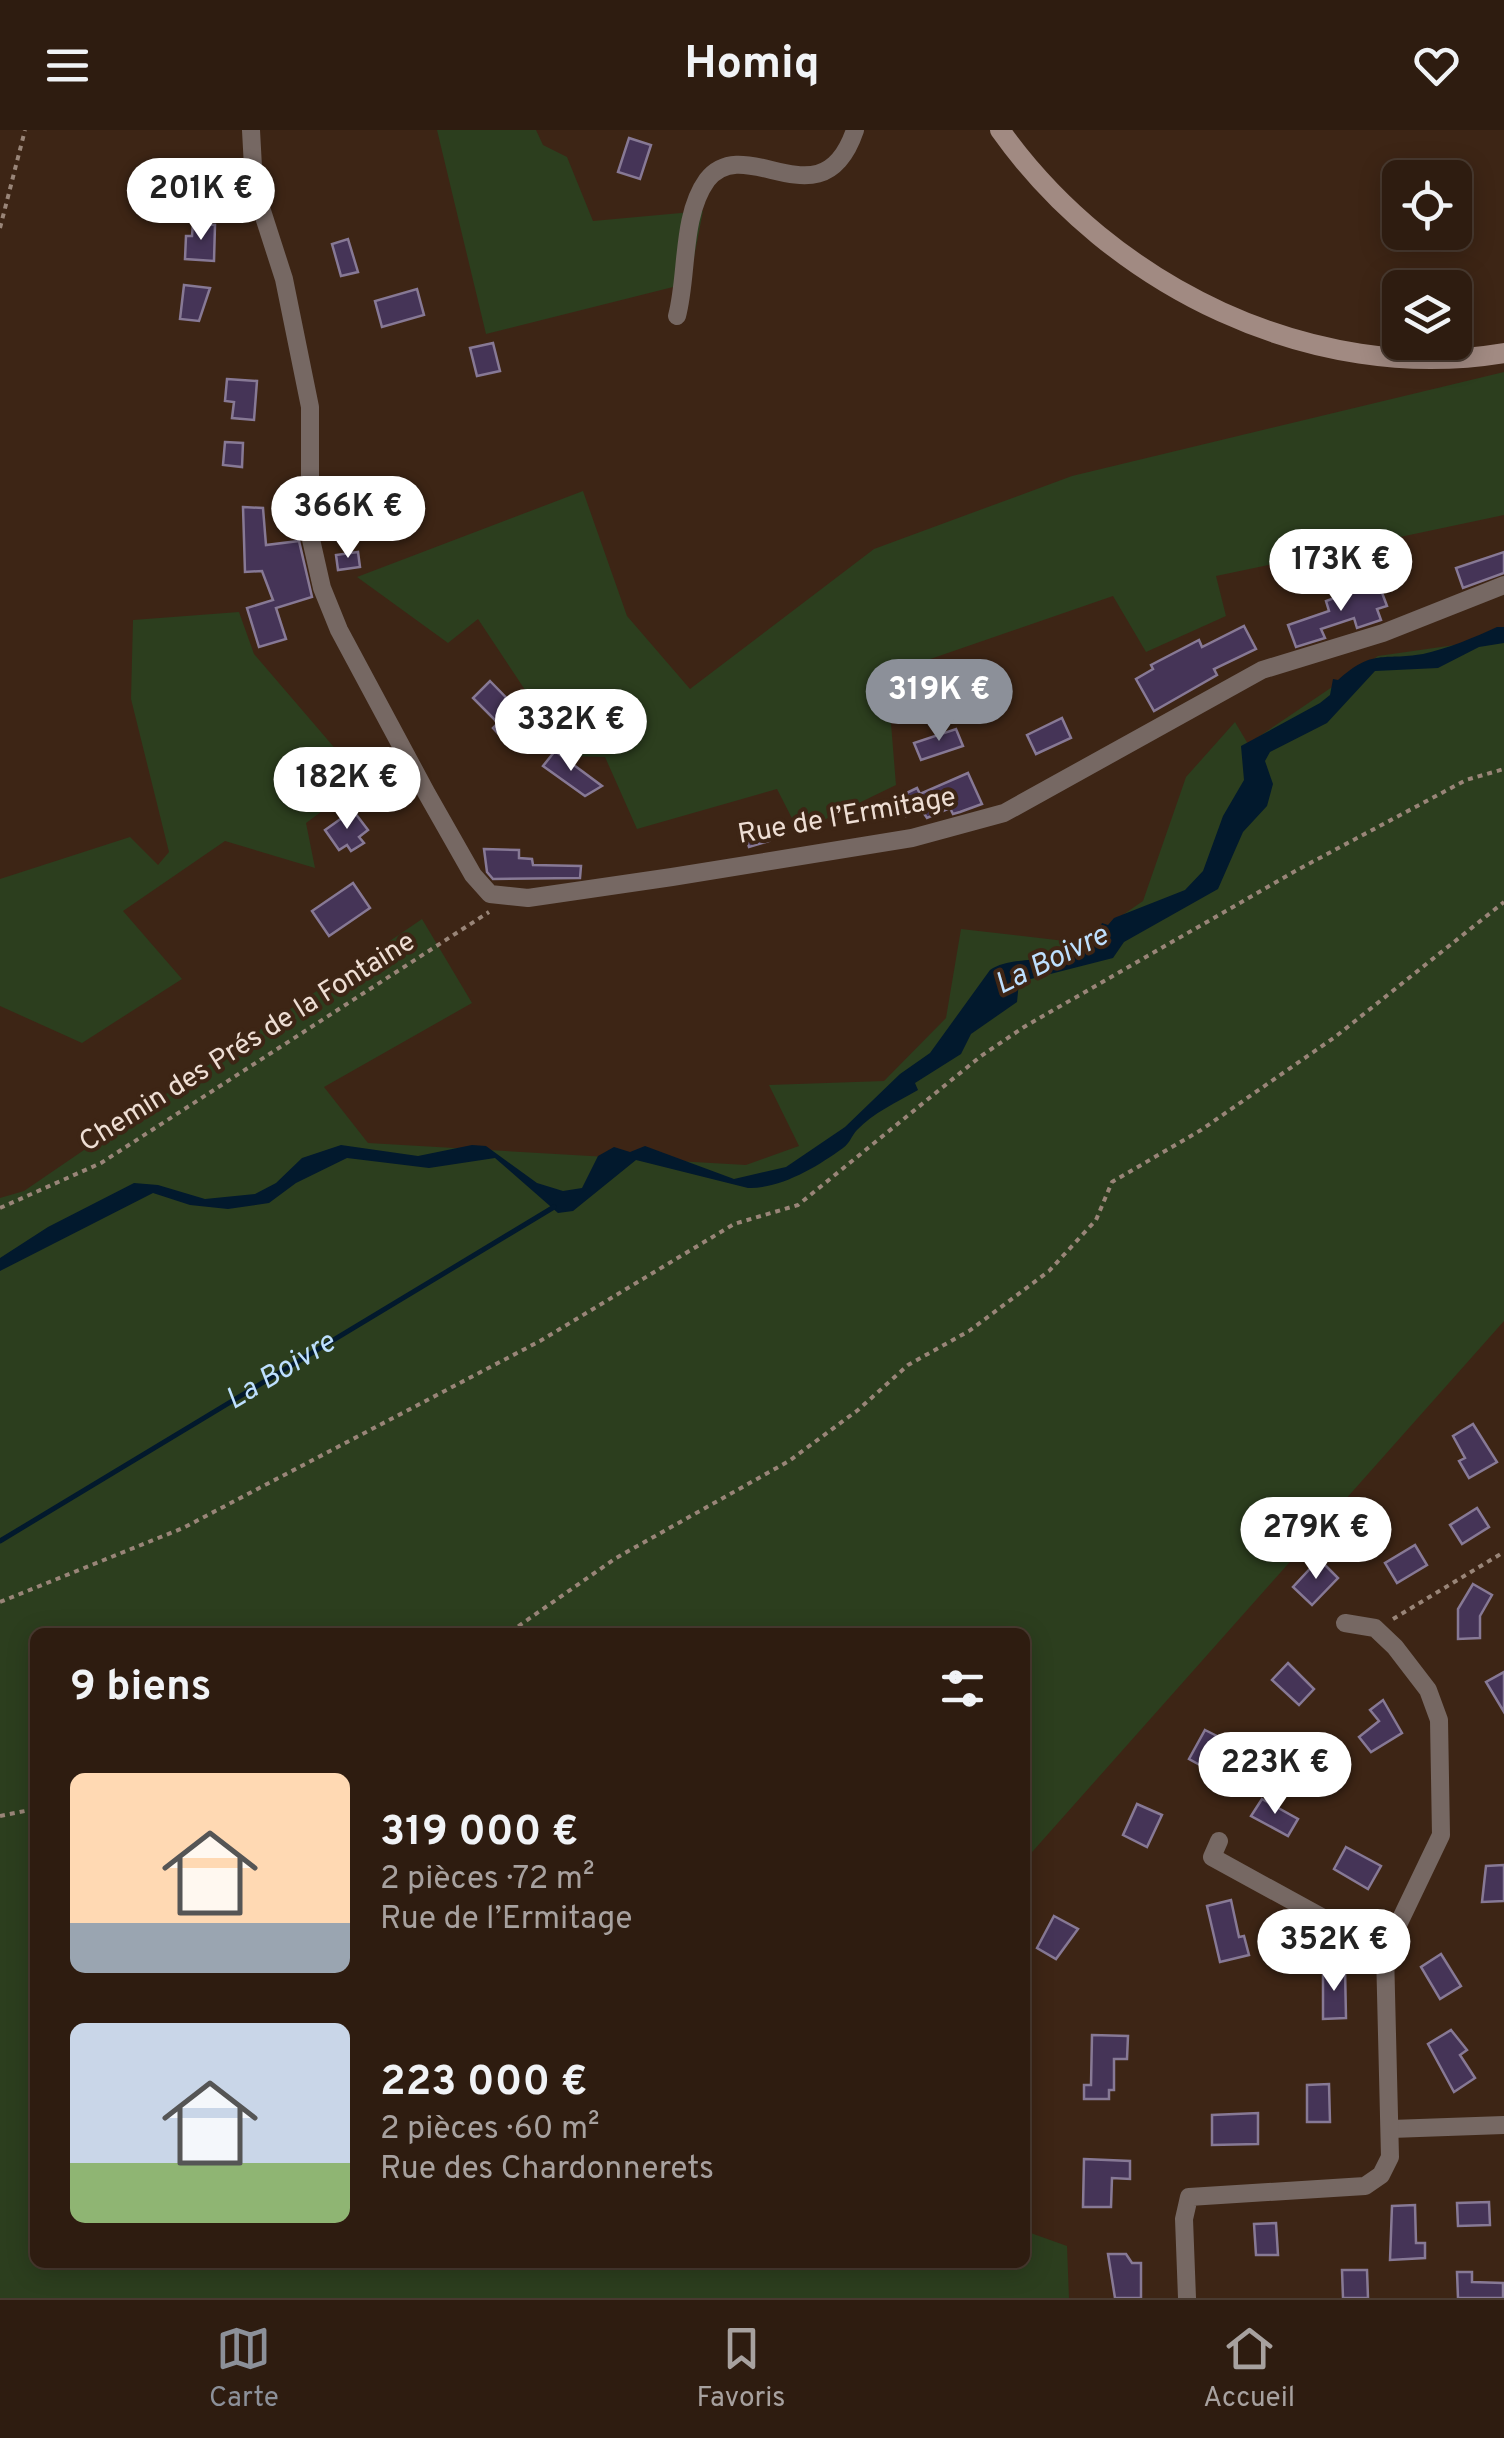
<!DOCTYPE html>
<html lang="fr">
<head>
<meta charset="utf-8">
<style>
  :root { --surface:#2e1c10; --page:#362519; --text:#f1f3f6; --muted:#a7a19f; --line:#493a30; --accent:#8c9099 }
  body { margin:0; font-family:Overpass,sans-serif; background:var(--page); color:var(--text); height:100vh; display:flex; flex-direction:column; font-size:38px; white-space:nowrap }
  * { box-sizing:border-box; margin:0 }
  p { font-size:32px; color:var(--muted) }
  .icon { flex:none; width:55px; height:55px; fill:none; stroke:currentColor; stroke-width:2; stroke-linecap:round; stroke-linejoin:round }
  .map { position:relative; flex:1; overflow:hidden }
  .side { position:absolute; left:30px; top:1498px; width:1000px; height:640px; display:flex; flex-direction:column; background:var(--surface); border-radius:15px; box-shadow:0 5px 25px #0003,0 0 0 2px var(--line) }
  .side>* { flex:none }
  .fabs { position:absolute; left:1382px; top:30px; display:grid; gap:20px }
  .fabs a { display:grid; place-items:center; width:90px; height:90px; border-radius:15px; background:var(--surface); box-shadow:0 5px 25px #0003,0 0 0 2px var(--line); font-size:50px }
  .price { position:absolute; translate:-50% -85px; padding:0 22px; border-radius:35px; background:#fff; color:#222; font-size:32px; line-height:65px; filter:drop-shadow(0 2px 5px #0008) }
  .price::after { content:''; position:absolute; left:50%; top:60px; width:30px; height:22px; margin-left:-15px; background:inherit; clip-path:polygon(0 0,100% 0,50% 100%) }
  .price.active { background:var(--accent); color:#fff }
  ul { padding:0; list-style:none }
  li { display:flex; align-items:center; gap:30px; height:250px; padding:0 40px }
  li span { display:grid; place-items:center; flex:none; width:280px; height:200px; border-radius:15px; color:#555 }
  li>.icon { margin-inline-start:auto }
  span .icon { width:120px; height:120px; fill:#fffc; stroke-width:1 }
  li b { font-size:42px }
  h2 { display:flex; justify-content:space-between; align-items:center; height:120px; padding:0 40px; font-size:42px }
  header { display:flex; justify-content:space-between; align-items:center; height:130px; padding:0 40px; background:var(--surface); font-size:45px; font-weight:700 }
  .tabs { display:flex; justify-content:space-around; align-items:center; height:140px; border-top:2px solid var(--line); background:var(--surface); font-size:28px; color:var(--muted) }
  .tabs a { display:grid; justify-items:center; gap:5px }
  .tabs .active { color:var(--accent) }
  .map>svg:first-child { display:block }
  .green { fill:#2c3e1e }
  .water { fill:#02192d }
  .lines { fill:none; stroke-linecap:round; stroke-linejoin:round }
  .stream { stroke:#02192d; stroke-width:5 }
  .building { fill:#453457; stroke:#877995; stroke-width:2.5 }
  .path { stroke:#998578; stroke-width:4; stroke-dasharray:5 5; stroke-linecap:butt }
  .street { stroke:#766863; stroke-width:18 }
  .secondary { stroke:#a18a82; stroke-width:20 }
  .labels { text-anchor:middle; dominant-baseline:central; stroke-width:8; stroke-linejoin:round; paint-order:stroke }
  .street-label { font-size:28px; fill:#eeded4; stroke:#3d2515 }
  .water-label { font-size:30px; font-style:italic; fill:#bee0ff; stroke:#3d2515 }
</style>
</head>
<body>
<header><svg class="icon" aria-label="menu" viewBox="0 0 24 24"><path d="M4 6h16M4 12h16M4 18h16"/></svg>Homiq<svg class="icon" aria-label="heart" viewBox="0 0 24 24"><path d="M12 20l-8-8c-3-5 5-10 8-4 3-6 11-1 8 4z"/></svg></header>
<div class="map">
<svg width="1504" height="2168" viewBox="0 0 1504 2168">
  <rect width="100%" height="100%" fill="#3d2515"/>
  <g class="green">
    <path d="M437 0H536L543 15 567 27 593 91 703 81 689 153 486 204Z"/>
    <path d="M1504 242V385L1216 446 1226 486 1146 522 1113 466 887 544 896 655 799 702 777 659 637 699 605 627 569 626 478 489 448 513 357 447 583 361 627 486 690 559 874 419 1072 346Z"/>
    <path d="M239 482 254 524 363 651 306 693 315 738 225 711 123 781 182 849 82 913 0 876V749L130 707 158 735 169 722 131 569 133 490Z"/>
    <path d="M1504 508V1191L1025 1730V1502H35V2132H1025V2101L1067 2116 1069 2168H0V1068L24 1061 422 789 472 873 324 957 368 1013 746 1035 799 1016 769 955 884 951 946 888 961 799 1082 813 1143 771 1186 647 1235 592 1248 614 1378 526Z"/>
  </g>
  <path class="water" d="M1497 497H1504V513L1479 517 1438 538 1375 541 1327 593 1270 622 1265 631 1273 654 1267 676 1243 702 1218 759 1124 812 1113 828 1019 852 1017 872 971 904 961 924 915 953 918 960C897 972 873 983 857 1000 852 1005 850 1013 843 1018 817 1037 780 1059 748 1058L636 1030 573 1081 558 1083 495 1028 429 1038 347 1028 296 1053 269 1073 228 1079 190 1075 153 1063 0 1141V1128L48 1097 134 1053 158 1055 205 1069 255 1064 276 1053 302 1028 341 1015 418 1026 472 1015 486 1016 537 1053 563 1061 582 1058 598 1026 614 1017 630 1022 645 1016 734 1049 786 1037 845 997 900 944 930 923 990 840C1022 819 1080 845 1102 793L1108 795 1114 788 1185 760 1203 741 1223 686 1244 650 1241 616 1320 573 1330 565 1333 549 1338 550C1374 518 1382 531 1423 524 1446 519 1476 507 1497 497Z"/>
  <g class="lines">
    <path class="stream" id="s1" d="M0 1411 554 1077"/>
  </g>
  <g class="building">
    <path d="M629 8 651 15 640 49 618 42Z"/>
    <path d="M193 93 215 95 214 131 185 129 186 106H192Z"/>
    <path d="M348 109 358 142 341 146 332 114Z"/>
    <path d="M184 155 210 158 199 191 180 189Z"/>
    <path d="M417 159 424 185 382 197 375 171Z"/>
    <path d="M493 213 500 241 477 246 470 218Z"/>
    <path d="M227 249 257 251 254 290 232 288 234 272 225 271Z"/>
    <path d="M225 312 243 313 242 337 223 335Z"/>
    <path d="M243 377 263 378 266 415 299 411 312 467 276 478 286 509 259 517 247 478 273 470 262 441 245 442Z"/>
    <path d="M358 422 360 437 338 440 336 425Z"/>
    <path d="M1504 422V443L1463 458 1456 438Z"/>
    <path d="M1378 452 1387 476 1377 479 1381 490 1357 498 1354 488 1321 499 1325 508 1296 517 1288 495 1329 481 1326 471Z"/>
    <path d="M1244 496 1256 519 1214 539 1217 545 1154 581 1136 549 1153 539 1151 535 1199 510 1202 517Z"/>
    <path d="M490 551 535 597 525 606 517 598 504 610 493 598 498 593 473 568Z"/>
    <path d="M1062 588 1071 608 1036 624 1027 605Z"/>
    <path d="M956 599 963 616 921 630 914 613Z"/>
    <path d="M555 621 602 656 585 666 543 636Z"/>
    <path d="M968 643 982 674 960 682 953 684 950 678 927 688 921 679 906 686 896 668 917 658 920 664Z"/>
    <path d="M349 683H355L368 700 359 707 364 713 351 721 347 715 339 720 325 700Z"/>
    <path d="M765 695 769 711 749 717 744 702Z"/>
    <path d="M484 719 519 720V728L532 729 533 735 581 736 580 748 493 749 487 742Z"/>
    <path d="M353 753 370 778 329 806 312 781Z"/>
    <path d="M1473 1294 1497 1332 1469 1348 1459 1331 1465 1328 1453 1306Z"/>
    <path d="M1477 1378 1489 1397 1462 1414 1450 1395Z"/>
    <path d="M1415 1415 1427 1435 1397 1453 1385 1433Z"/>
    <path d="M1319 1429 1338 1448 1312 1475 1293 1457Z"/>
    <path d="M1473 1454 1492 1465 1480 1486V1508L1458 1509V1479Z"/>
    <path d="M1288 1533 1314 1559 1299 1575 1272 1550Z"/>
    <path d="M1504 1542V1582L1486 1552Z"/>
    <path d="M1383 1570 1402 1603 1371 1622 1359 1607 1379 1591 1370 1580Z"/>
    <path d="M1205 1600 1227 1611 1211 1641 1189 1629Z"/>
    <path d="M1262 1669 1298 1689 1288 1706 1251 1686Z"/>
    <path d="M1137 1674 1162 1685 1147 1717 1123 1705Z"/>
    <path d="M1346 1717 1381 1736 1368 1759 1334 1739Z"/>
    <path d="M1504 1735V1771L1482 1772 1486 1736Z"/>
    <path d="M1231 1770 1239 1807 1244 1806 1249 1825 1220 1832 1207 1776Z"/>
    <path d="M1054 1786 1078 1799 1056 1829 1037 1818Z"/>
    <path d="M1441 1824 1461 1856 1440 1869 1421 1837Z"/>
    <path d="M1345 1838 1346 1888 1323 1889V1839Z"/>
    <path d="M1451 1900 1467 1920 1460 1925 1475 1948 1454 1962 1428 1914Z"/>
    <path d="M1092 1905 1128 1906 1127 1929H1114V1960H1109V1969H1084V1955H1091Z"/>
    <path d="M1329 1954 1330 1992H1307V1955Z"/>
    <path d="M1258 1983V2014L1212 2015V1985Z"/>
    <path d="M1084 2029 1130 2031V2049L1112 2048 1111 2077H1083Z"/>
    <path d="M1489 2072 1490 2095 1458 2096 1457 2073Z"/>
    <path d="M1415 2075 1416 2113H1425V2128L1390 2130 1392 2076Z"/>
    <path d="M1276 2093 1278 2125H1256L1254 2094Z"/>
    <path d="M1108 2124H1126L1132 2133H1141V2168H1115Z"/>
    <path d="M1342 2140H1367L1368 2168H1343Z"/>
    <path d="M1457 2142H1472V2152L1503 2153V2168H1458Z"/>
  </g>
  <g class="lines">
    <g class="path">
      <path d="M0 98 25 0"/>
      <path d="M0 1078 101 1033 489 782"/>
      <path d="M0 1472 183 1398 540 1211 734 1094 798 1075 981 926 1024 897 1299 739 1466 650 1504 639"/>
      <path d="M1393 1489 1504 1422"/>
      <path d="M510 1502 616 1428 789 1331 858 1280 908 1235 969 1201 1049 1141 1096 1090 1112 1052 1201 1000 1335 907 1504 772"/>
      <path d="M0 1686 35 1679"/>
    </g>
    <g class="street">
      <path d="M251 0 254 56 284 149 310 277V405L322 458 339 500 427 664 473 745 490 764 528 768 672 747 912 708 1004 683 1262 540 1383 503 1504 455"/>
      <path d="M677 186C688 145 681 86 707 50 746 0 822 97 855 0"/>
      <path d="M1219 1711 1212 1727 1385 1822"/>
      <path d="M1391 1999 1504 1995"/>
      <path d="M1187 2168 1184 2089 1189 2067 1365 2056 1381 2045 1390 2027 1385 1822 1441 1705 1439 1590 1428 1560 1395 1517 1375 1498 1345 1493"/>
    </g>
    <path class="secondary" d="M1000 0C1111 156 1312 255 1504 223"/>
  </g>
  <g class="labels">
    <g class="street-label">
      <text transform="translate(847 687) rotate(-10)">Rue de l’Ermitage</text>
      <text transform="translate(248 913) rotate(-32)">Chemin des Prés de la Fontaine</text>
    </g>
    <g class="water-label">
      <text transform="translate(1052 831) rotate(-26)">La Boivre</text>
      <text stroke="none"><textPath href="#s1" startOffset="328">La Boivre</textPath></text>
    </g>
  </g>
</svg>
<div class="fabs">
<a><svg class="icon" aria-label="locate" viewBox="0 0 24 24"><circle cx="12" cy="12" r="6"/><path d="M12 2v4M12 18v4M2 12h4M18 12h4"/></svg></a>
<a><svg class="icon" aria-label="layers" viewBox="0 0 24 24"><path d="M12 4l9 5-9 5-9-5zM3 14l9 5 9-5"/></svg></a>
</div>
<b class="price" style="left:201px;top:113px">201K €</b>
<b class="price" style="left:348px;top:431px">366K €</b>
<b class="price" style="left:1341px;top:484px">173K €</b>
<b class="price active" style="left:939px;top:614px">319K €</b>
<b class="price" style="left:571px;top:644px">332K €</b>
<b class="price" style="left:347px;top:702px">182K €</b>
<b class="price" style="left:1316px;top:1452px">279K €</b>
<b class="price" style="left:1275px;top:1687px">223K €</b>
<b class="price" style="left:1334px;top:1864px">352K €</b>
<section class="side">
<h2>9 biens<svg class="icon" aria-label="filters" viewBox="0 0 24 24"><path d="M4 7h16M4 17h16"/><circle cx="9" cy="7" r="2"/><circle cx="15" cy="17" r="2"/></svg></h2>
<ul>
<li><span style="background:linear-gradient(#ffd9b3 75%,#9aa5b1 0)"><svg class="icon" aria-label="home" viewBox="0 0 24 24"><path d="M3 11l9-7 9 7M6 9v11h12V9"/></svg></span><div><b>319 000 €</b><p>2 pièces · 72 m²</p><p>Rue de l’Ermitage</p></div></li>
<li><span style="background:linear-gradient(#c9d6e8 70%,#8fb573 0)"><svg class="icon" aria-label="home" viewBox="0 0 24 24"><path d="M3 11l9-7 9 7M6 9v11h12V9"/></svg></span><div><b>223 000 €</b><p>2 pièces · 60 m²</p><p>Rue des Chardonnerets</p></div></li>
</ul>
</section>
</div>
<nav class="tabs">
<a class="active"><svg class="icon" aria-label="map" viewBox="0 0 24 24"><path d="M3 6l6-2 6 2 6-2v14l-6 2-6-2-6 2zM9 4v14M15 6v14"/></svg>Carte</a>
<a><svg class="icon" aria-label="saved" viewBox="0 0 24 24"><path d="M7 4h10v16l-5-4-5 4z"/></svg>Favoris</a>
<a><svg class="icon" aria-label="home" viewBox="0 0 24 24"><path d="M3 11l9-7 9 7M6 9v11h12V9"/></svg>Accueil</a>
</nav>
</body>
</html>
